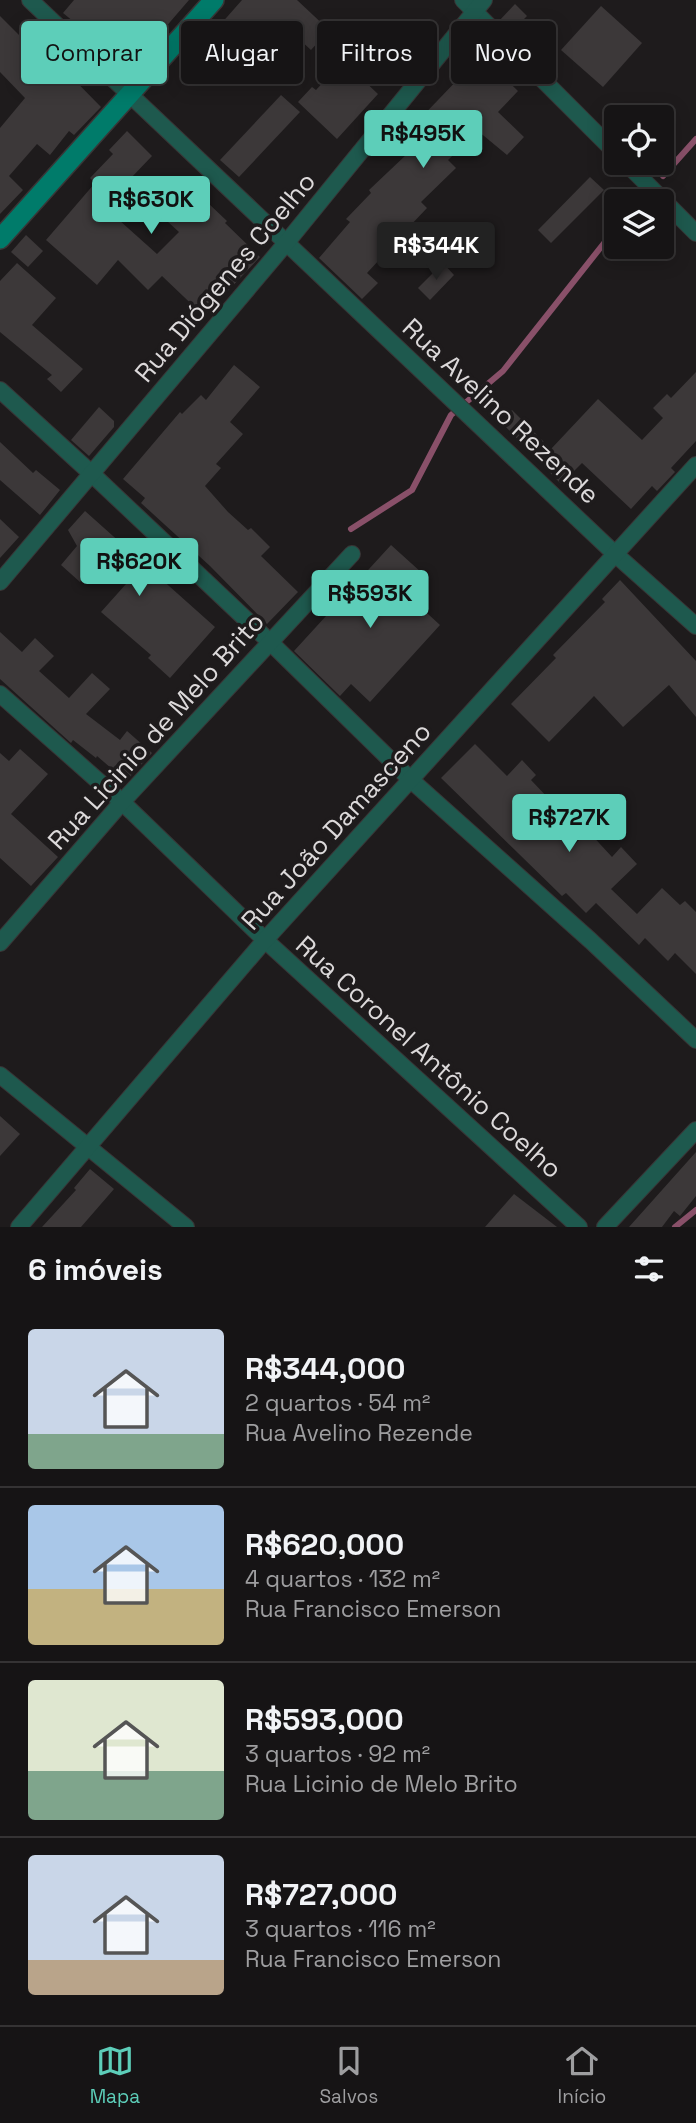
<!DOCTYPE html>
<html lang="pt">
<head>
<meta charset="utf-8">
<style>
  :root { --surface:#161415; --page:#232122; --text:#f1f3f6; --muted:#9e9ea0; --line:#353334; --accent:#5dceb9 }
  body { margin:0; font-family:"Space Grotesk",sans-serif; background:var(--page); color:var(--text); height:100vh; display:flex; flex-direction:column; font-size:26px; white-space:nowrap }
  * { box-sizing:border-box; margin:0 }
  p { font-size:23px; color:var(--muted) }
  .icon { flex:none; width:38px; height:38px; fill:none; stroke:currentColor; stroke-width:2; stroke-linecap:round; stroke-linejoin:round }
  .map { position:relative; height:1227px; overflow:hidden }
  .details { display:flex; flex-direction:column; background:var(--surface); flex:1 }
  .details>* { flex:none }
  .hud { position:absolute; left:21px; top:21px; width:654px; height:63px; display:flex; gap:14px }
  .fabs { position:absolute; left:604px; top:105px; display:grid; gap:14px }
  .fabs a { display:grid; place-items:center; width:70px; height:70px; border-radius:7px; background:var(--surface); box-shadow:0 4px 18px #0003,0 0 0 2px var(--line); font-size:35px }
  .price { position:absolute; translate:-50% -60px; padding:0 16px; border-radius:7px; background:var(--accent); color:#111; font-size:23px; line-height:46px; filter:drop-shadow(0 2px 4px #0008) }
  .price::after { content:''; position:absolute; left:50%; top:42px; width:21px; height:16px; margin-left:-10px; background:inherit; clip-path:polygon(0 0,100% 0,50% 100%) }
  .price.on { background:#222; color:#fff }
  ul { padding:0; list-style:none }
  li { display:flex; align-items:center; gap:21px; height:175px; padding:0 28px }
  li+li { border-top:2px solid var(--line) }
  li span { display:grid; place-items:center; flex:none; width:196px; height:140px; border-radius:7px; color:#555 }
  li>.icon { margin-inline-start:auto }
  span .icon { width:84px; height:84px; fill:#fffc; stroke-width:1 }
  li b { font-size:30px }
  h2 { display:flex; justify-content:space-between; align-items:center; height:84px; padding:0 28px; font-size:30px }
  .chip { padding:0 24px; border-radius:7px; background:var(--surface); box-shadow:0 4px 18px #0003,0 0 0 2px var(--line); font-size:24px; line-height:63px }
  .chip.on { background:var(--accent); color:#111 }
  .dock { display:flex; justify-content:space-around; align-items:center; height:98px; border-top:2px solid var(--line); background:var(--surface); font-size:19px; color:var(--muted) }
  .dock a { display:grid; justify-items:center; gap:4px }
  .dock .on { color:var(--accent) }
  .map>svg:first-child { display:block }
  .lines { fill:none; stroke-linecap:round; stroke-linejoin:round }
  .stream { stroke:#895069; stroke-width:6 }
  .building { fill:#3c3839 }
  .minor-casing { stroke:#393637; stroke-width:18 }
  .secondary-casing { stroke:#393637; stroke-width:22 }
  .minor { stroke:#1e594e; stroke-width:16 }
  .secondary { stroke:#007b6a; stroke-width:19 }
  .labels { text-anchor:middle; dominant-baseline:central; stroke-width:7; stroke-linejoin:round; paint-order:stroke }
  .street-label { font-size:26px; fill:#dcd9da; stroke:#1e1b1c }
</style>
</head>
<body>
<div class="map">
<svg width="696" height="1227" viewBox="0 0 696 1227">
  <rect width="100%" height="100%" fill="#1e1b1c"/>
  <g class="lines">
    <g class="stream">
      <path d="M663 176 696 139"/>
      <path d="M640 201H641"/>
      <path d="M351 529 412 490 451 415 503 371 616 228"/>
      <path d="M675 1227 696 1210"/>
    </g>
  </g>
  <g class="building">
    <path d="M74 0H189L133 65 89 25 84 30 63 13Z"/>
    <path d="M242 0H297L329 30 311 50 298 38 262 78 212 34Z"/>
    <path d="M515 4 527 16 510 33 499 21Z"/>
    <path d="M601 6 642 43 603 87 561 50Z"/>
    <path d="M0 16 20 36 24 32 43 52 45 50 101 107 74 135 69 131 50 155 37 144 9 176 23 190 0 214V128L25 98 0 72Z"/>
    <path d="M478 52 518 91 498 112 524 137 507 155 478 131 448 160 456 168 421 202 427 208 408 228 405 225 378 254 381 258 367 273 378 283 362 299 319 258 350 222 346 219 371 193 369 190 426 136 415 124 462 75 459 73Z"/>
    <path d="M343 61 378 94 337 139 298 102 312 87 316 90Z"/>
    <path d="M281 95 300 112 239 177 220 160Z"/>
    <path d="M127 131 152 156 130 179 145 194 119 220 157 254 179 232 167 221 193 194 206 206 208 203 227 221 225 223 260 257 204 316 162 276 148 290 118 260 97 285 46 240 95 183 90 178 113 154 109 150Z"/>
    <path d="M590 177 604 190 551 243 538 230Z"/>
    <path d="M26 235 43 251 28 267 11 252Z"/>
    <path d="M17 263 56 298 32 325 83 369 61 392 47 379 52 375 0 332V281Z"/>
    <path d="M443 263 454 275 430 300 418 288Z"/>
    <path d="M234 365 260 387 230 422 243 434 216 464 221 468 205 486 228 512 248 530 251 528 270 547 261 556 298 592 267 624 210 566 141 503 145 498 123 479 180 412 182 414 201 395 206 400Z"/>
    <path d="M696 372V441L671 468 675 472 657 491 652 486 631 509 582 463 561 484 501 422 512 410 551 449 598 399 642 440 663 418 653 408 667 394 671 398Z"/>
    <path d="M99 407 114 421V427L89 456 71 440Z"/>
    <path d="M0 442 33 473 36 470 60 490 40 515 0 480Z"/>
    <path d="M85 511 215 627 170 678 148 658 151 655 101 612 126 584 99 560 80 582 61 565 77 546 68 530Z"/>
    <path d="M0 519 19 537 0 558Z"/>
    <path d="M391 545 422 573 404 592 440 625 370 702 351 684 340 696 294 651Z"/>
    <path d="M620 580 696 661V717L669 685 623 727 594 696 549 742 511 704 556 658 553 655 605 602 602 599Z"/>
    <path d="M0 632 22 652 35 638 54 656 39 671 69 698 92 673 110 689 86 714 120 740 127 731 152 753 126 781 97 756 96 758 73 740 71 743 0 679Z"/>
    <path d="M475 744 507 776 522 760 536 775 531 780 550 800 547 803 557 813 548 821 573 846 588 831 612 857 621 847 637 864 611 889 637 914 662 888 680 905 685 901 696 912V974L675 953 668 961 645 938 639 945 596 903 586 913 566 893 562 896 441 778Z"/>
    <path d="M20 749 48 774 11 814 58 857 31 886 0 858V753L9 761Z"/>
    <path d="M0 1116 20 1134 0 1156Z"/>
    <path d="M696 1152V1196L680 1216 674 1211 662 1227H629Z"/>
    <path d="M90 1169 114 1189 81 1227H42L76 1190 74 1188Z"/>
    <path d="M514 1194 557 1227H485Z"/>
  </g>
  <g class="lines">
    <g class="minor-casing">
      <g id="minor">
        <path d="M30 0 614 553 696 626"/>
        <path d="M463 0 616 153"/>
        <path d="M626 163 696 233"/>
        <path d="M0 390 92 474 270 642 411 780 591 941 696 1040"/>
        <path d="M0 582 287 242 484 0"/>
        <path d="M0 694 122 802 265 940 579 1227"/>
        <path d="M0 943 122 802 352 554"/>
        <path d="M0 1075 186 1227"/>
        <path d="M19 1227 265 940 696 465"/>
        <path d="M605 1227 696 1130"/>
      </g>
    </g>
    <g class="secondary-casing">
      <path id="secondary" d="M0 239 214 0"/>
    </g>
    <use href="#minor" class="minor"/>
    <use href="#secondary" class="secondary"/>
  </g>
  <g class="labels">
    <g class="street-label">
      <text transform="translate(225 277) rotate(-50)">Rua Diógenes Coelho</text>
      <text transform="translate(501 411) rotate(43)">Rua Avelino Rezende</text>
      <text transform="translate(156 731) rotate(-48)">Rua Licinio de Melo Brito</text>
      <text transform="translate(336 826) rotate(-48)">Rua João Damasceno</text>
      <text transform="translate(429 1057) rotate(42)">Rua Coronel Antônio Coelho</text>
    </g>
  </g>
</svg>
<div class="fabs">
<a><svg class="icon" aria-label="locate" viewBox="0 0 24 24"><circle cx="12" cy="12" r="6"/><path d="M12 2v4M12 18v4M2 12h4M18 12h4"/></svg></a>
<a><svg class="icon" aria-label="layers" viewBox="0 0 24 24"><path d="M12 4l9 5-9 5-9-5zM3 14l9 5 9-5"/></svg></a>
</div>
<b class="price" style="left:423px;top:170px">R$495K</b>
<b class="price" style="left:151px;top:236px">R$630K</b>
<b class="price on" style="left:436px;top:282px">R$344K</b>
<b class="price" style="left:139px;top:598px">R$620K</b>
<b class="price" style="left:370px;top:630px">R$593K</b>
<b class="price" style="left:569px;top:854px">R$727K</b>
<div class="hud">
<a class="chip on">Comprar</a>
<a class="chip">Alugar</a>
<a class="chip">Filtros</a>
<a class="chip">Novo</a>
</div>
</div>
<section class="details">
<h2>6 imóveis<svg class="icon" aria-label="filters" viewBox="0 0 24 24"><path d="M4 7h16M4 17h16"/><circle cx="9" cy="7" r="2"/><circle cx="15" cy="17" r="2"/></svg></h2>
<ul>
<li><span style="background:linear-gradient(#c9d6e8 75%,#7fa58c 0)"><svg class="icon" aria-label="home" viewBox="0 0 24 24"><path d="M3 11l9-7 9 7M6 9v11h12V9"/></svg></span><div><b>R$344,000</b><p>2 quartos · 54 m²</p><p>Rua Avelino Rezende</p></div></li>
<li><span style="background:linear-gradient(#a9c7e8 60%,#c2b280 0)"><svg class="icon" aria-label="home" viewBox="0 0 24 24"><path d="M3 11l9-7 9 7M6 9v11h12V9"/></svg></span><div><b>R$620,000</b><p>4 quartos · 132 m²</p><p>Rua Francisco Emerson</p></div></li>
<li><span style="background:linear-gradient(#dfe7d0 65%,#7fa58c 0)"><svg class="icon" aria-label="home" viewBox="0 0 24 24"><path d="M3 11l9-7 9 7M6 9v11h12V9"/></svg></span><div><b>R$593,000</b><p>3 quartos · 92 m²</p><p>Rua Licinio de Melo Brito</p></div></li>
<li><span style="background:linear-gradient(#c9d6e8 75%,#b9a48a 0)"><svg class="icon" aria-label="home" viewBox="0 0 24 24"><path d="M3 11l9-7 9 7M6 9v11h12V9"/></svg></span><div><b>R$727,000</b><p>3 quartos · 116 m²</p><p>Rua Francisco Emerson</p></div></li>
</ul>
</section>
<nav class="dock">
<a class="on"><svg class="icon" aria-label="map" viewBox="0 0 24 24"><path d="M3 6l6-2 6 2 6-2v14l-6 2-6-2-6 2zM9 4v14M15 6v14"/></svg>Mapa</a>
<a><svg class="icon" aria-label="saved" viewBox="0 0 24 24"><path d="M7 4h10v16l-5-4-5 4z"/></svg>Salvos</a>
<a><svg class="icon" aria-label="home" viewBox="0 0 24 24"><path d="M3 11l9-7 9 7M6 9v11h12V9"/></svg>Início</a>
</nav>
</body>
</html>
